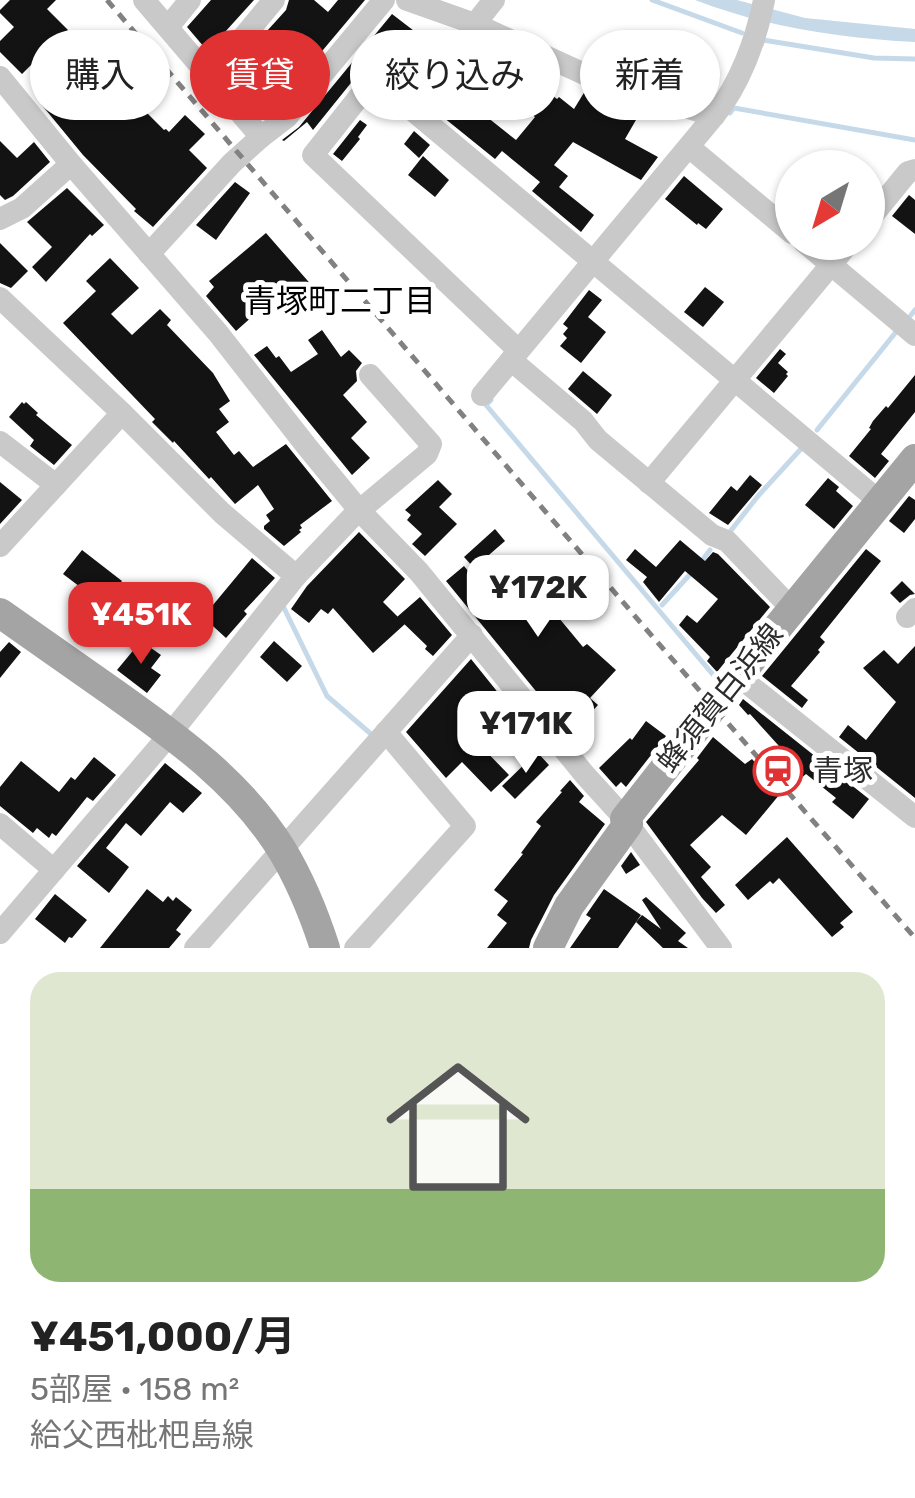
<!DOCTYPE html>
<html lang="ja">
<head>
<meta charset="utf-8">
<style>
  :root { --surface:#fff; --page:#f2f2f2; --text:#222; --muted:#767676; --line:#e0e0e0; --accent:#e03133 }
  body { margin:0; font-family:Rubik,"Noto Sans JP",sans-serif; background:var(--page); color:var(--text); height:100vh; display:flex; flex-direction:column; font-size:38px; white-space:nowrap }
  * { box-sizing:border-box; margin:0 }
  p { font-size:32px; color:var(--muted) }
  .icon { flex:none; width:55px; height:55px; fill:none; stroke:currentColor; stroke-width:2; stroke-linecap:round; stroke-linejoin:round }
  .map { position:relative; height:948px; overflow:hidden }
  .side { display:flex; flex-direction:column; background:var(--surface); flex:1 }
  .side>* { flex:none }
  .top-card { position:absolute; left:30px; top:30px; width:855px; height:90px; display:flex; gap:20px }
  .needle { width:65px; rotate:218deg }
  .tools { position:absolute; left:775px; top:150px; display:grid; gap:20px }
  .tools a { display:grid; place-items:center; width:110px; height:110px; border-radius:50%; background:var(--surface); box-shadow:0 2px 8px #0004; font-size:50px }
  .price { position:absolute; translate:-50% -85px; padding:0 22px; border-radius:20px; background:#fff; color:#222; font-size:32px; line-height:65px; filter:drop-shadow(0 2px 5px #0008) }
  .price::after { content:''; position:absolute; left:50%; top:60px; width:30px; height:22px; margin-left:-15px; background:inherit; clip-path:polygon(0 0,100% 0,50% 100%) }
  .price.selected { background:var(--accent); color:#fff }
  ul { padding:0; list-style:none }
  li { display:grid; align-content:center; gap:20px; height:530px; padding:0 30px }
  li+li { border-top:2px solid var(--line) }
  li span { display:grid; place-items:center; height:310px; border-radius:30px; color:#555 }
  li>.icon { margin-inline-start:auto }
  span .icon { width:180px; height:180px; fill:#fffc; stroke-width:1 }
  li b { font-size:42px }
  .tag { padding:0 35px; border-radius:45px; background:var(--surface); box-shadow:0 2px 8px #0004; font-size:35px; line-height:90px }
  .tag.selected { background:var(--accent); color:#fff }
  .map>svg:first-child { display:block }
  .water { fill:#c6d9e9 }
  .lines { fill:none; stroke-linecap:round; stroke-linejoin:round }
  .stream { stroke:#c6d9e9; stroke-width:5 }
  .building { fill:#131313 }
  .minor { stroke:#c9c9c9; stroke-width:22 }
  .major { stroke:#a4a4a4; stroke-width:30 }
  .rail { stroke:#818181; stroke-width:5; stroke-dasharray:10 8; stroke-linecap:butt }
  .labels { text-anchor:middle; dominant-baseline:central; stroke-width:10; stroke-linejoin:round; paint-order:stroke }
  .street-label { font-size:30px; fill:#2c2c2c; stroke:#fff }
  .poi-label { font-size:30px; fill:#2c2c2c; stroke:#fff; text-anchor:start }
  .neighbourhood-label { font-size:32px; fill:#000; stroke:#fff }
</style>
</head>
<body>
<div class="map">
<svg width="915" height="948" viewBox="0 0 915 948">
  <rect width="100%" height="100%" fill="#fff"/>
  <path class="water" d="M695 0H737L805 18 915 29V42C840 38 765 27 695 0Z"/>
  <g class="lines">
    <g class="stream">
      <path d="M652 0 742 33"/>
      <path d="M761 45 763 40 874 58 915 59"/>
      <path d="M730 113 734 108 915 140"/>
      <path d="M911 315 915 310"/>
      <path d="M491 400 486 405 720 683"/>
      <path d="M817 430 896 332"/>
      <path d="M729 533 758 496 800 450"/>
      <path d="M701 562 710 550"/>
      <path d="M662 605 694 570"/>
      <path d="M284 608 327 696 371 734"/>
    </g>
  </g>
  <g class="building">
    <path d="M10 0H56L47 9 68 30 61 37 105 79 100 85 122 107 129 100 131 103 134 100 164 130 166 129 169 132 185 115 205 134 189 150 207 168 153 227 134 211 136 209 83 155 41 104 60 84 36 60 22 74 0 52V41L14 27 0 13V10Z"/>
    <path d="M211 0H254L225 32 227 33 210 54 187 27Z"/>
    <path d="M289 0H314L328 12 338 0H365L291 88 282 81 288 73 271 59 281 48 268 38 271 34 267 31 286 10Z"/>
    <path d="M392 14 418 34 406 48 404 47 386 68 375 63 363 68 313 130 307 122 284 141 282 140 299 127Z"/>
    <path d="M443 77 490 113 487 117 516 140 535 117 525 109 541 87 557 99 559 97 574 109 585 91 628 104 640 113 625 139 658 157 641 180 573 142 554 165 568 176 559 187 594 215 581 232 532 191 540 182 502 151 495 159 443 117 447 112 437 104 441 98 432 91Z"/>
    <path d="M360 120 367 125 358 137 360 139 342 161 333 154Z"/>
    <path d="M414 131 430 145 419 158 404 144Z"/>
    <path d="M0 141 17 158 34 142 50 162 13 196 5 200 0 195Z"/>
    <path d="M423 156 449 180 435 197 408 175Z"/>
    <path d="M684 176 723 209 706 229 698 223 697 225 665 199Z"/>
    <path d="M235 182 250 193 216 240 196 225Z"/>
    <path d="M67 188 104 225 92 236 90 234 46 282 32 267 52 247 27 222Z"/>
    <path d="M909 195 915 200V234L892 216Z"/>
    <path d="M266 233 314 288 292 308 279 293 236 331 206 296 214 287 209 281Z"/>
    <path d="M0 243 28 271 11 288 0 283Z"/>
    <path d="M110 258 139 288 111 314 132 335 160 309 171 320 167 325 213 373 230 401 219 409 229 422 216 432 234 455 239 451 253 467 286 444 332 501 300 525 302 528 299 530 301 532 284 546 264 529V526L270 521 266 515 274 509 258 485 235 504 211 477 209 479 174 441 173 443 152 422 155 419 63 323 96 291 86 281Z"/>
    <path d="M705 287 724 302 703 327 684 312Z"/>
    <path d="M589 290 602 300 588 317 606 332 581 363 560 346 567 338 563 334 568 328 563 324Z"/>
    <path d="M322 330 341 357 349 350 362 363 356 371 357 381 343 395 367 422 351 438 370 458 352 475 254 355 267 346 276 358 279 356 291 372 318 354 308 340Z"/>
    <path d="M780 349 786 354 778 363 788 372 786 374 788 376 774 393 756 378Z"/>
    <path d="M583 371 612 395 597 414 568 389Z"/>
    <path d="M915 375V412L881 454 889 461 875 478 849 456 871 429 869 428 873 421 886 406 888 408Z"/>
    <path d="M22 402 24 404 26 402 38 413 36 415 72 445 54 465 30 446 34 440 9 417Z"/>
    <path d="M750 475 762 485 728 525 709 513 731 486 737 491Z"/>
    <path d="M828 478 839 487 836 491 853 506 834 529 805 505Z"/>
    <path d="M438 480 452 494 439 507 457 524 425 556 412 544 422 534 407 520 411 515 405 510Z"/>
    <path d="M0 482 22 500 0 524Z"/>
    <path d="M909 496 915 500V519L904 533 889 521Z"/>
    <path d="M495 529 505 541 474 568 464 557Z"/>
    <path d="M359 532 405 579 383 602 405 624 373 653 333 608 328 614 321 609 309 623 291 609 307 586Z"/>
    <path d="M680 540 705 561 713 552 718 554 770 607 717 672 707 661 710 657 679 625 687 615 697 623 718 599 685 571 659 602 643 582 647 577 626 560 635 549 656 567Z"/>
    <path d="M866 549 881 561 820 637 825 642 818 650 820 652 791 686 808 700 802 708 762 676Z"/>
    <path d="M82 550 122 581 104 605 63 574Z"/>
    <path d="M252 558 275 578 244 611 247 614 226 638 203 617Z"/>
    <path d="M527 562 542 580 549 574 570 598 554 612 583 647 587 644 616 670 590 698 598 705 571 734 446 581 464 566 488 595Z"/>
    <path d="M902 581 915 594 910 595 900 603 890 593Z"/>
    <path d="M420 597 452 635 433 656 425 649 427 646 397 617Z"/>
    <path d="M141 641 161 655 151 668 161 675 147 693 117 670Z"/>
    <path d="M274 641 302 666 287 682 260 657Z"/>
    <path d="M9 642 21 652 0 678V652Z"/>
    <path d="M915 646V798L839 737 848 725 866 740 896 702 863 668 884 650 898 664Z"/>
    <path d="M471 659 512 710 500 722 497 719 475 740 509 775 491 792 462 762 446 778 406 732Z"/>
    <path d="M743 699 869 799 853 819 832 802 836 798 806 774 789 789V783L746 835 722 815 690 845 711 867 701 877 725 905 716 913 702 898 646 822 699 760 697 758 713 737 745 764 752 759 757 765 779 746 750 714 748 715 739 705Z"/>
    <path d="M646 721 666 736 626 787 621 782 616 787 599 768 630 738 632 740Z"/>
    <path d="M537 752 549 765 515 799 502 786Z"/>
    <path d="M94 757 116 775 93 801 87 797 56 836 52 833 49 838 37 828 33 833 0 806V787L21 761 59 792 71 777 75 780Z"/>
    <path d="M165 763 202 793 183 813 170 802 141 836 126 823 106 848 129 867 109 893 77 866Z"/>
    <path d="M570 780 584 796 579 802 605 824 554 895 531 940 529 948H487L507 923 497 915 508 901 494 890 523 854 521 853 541 826 536 822 562 792 560 791Z"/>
    <path d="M787 837 853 912 840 923 844 927 832 937 779 878 773 884 770 881 748 900 735 885Z"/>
    <path d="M631 852 640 865 626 874 621 866Z"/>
    <path d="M147 889 163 902 168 896 173 901 176 897 192 910 176 930 181 934 169 948H100Z"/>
    <path d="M604 889 641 915 618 948H570L591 918 586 915Z"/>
    <path d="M55 894 87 920 72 938 69 937 65 943 35 919Z"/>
    <path d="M646 897 686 933 678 941 688 948H663L636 922 642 915 661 929 642 900Z"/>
  </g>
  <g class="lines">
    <g class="minor">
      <path d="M144 0 261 137 287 117 384 0"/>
      <path d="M407 0 475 24 591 77 714 116 482 395"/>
      <path d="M475 24 494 0"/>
      <path d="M168 27 190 0"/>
      <path d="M0 77 71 164 218 333 308 448 359 510 419 572 585 775 625 819"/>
      <path d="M210 77 274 0"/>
      <path d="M714 116C740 84 756 40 764 0"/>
      <path d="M689 147 792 233"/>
      <path d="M0 219 22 208 71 164"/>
      <path d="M868 221 908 172 915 170"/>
      <path d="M804 242 915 335"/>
      <path d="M149 254 232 163 261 137"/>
      <path d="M0 298 122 413 222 513 296 576"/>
      <path d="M518 350 313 155 374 78 879 501"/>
      <path d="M511 360 583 421 598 440 712 535 727 541 792 609"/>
      <path d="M0 442 56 485"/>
      <path d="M649 483 850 242"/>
      <path d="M0 546 122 413"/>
      <path d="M907 617 915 609"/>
      <path d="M738 676 915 817"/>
      <path d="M0 824 54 870"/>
      <path d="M628 824 721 948"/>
      <path d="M0 933 171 733 296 576 354 515 427 454 431 444 370 375"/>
      <path d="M195 948 472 635"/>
      <path d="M355 948 465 826 386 732"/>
    </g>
    <g class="major">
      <path d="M0 613C38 640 76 666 114 693 176 737 241 783 282 850 300 880 314 914 325 948"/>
      <path d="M548 948 569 906 628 824 625 819 720 698 915 459"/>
    </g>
    <path class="rail" d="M107 0 646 629 915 938"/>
  </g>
  <defs>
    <g id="station-ring" transform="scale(2.5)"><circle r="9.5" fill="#fff" stroke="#e03133" stroke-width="1.5"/><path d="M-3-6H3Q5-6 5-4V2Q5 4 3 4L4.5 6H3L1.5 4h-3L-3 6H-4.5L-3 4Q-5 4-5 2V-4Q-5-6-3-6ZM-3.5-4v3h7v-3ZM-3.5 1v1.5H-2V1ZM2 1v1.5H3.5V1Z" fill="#e03133"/></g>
  </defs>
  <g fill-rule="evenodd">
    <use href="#station-ring" x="778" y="771"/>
  </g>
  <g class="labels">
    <g class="street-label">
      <text transform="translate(720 698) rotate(-51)">蜂須賀白浜線</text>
    </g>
    <g class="poi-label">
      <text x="813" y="771">青塚</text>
    </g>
    <g class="neighbourhood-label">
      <text x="340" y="301">青塚町二丁目</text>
    </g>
  </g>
</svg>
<div class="tools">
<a><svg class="needle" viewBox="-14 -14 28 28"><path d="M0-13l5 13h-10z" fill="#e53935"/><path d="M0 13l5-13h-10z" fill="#767676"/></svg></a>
</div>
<b class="price" style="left:538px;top:640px">¥172K</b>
<b class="price selected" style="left:141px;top:667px">¥451K</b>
<b class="price" style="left:526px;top:776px">¥171K</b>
<div class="top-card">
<a class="tag">購入</a>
<a class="tag selected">賃貸</a>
<a class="tag">絞り込み</a>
<a class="tag">新着</a>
</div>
</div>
<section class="side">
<ul>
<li><span style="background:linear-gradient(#dfe7d0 70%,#8fb573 0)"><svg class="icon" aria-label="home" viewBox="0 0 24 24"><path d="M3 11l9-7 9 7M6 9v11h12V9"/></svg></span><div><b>¥451,000/月</b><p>5部屋 · 158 m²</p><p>給父西枇杷島線</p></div></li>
</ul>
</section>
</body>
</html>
